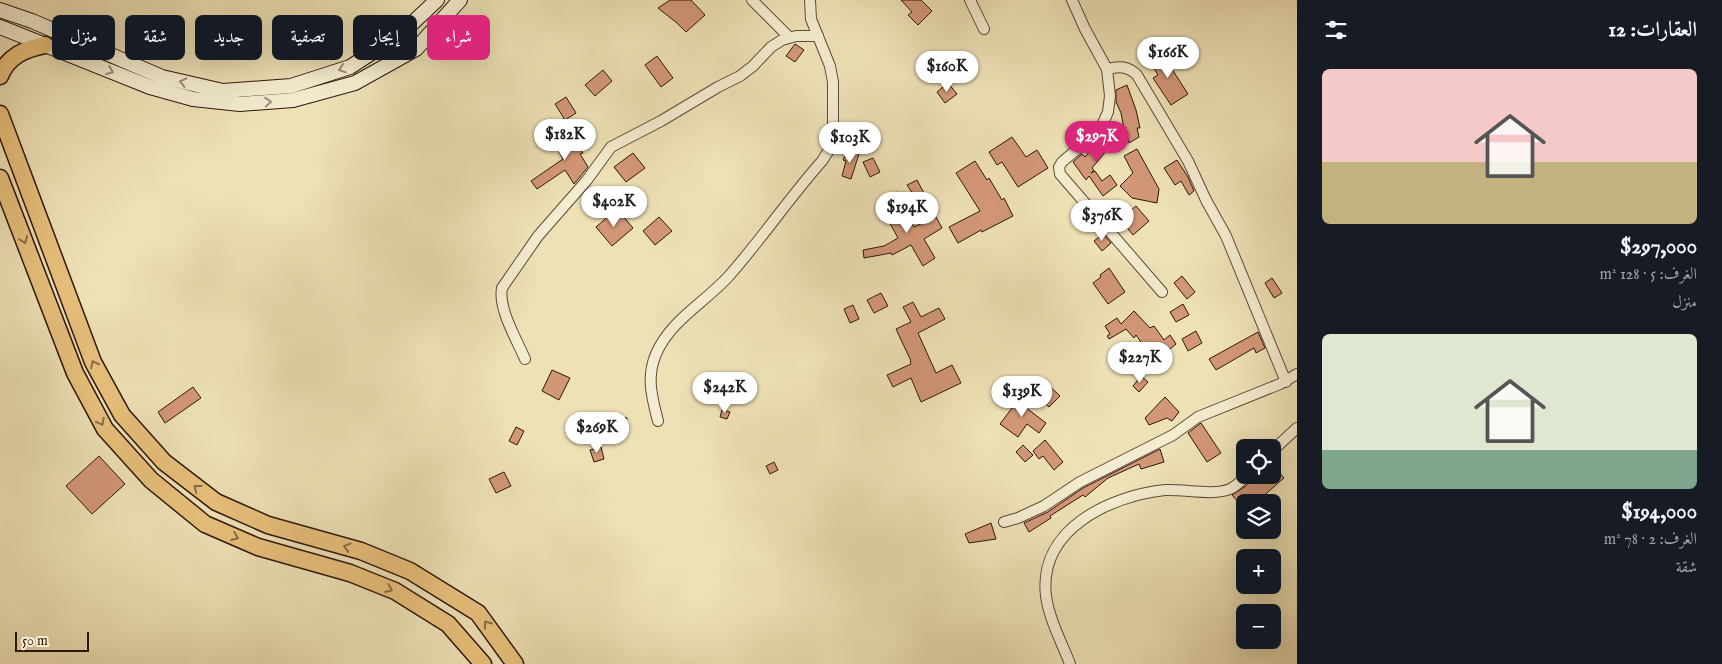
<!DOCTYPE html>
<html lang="ar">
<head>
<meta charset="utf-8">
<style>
  :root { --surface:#171b24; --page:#20242c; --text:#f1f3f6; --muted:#9ea1a6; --accent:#db2777 }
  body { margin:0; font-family:"IM FELL English",Amiri,serif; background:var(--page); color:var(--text); direction:rtl; height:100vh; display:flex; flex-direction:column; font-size:19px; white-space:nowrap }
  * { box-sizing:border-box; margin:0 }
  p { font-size:16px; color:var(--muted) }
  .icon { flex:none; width:28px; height:28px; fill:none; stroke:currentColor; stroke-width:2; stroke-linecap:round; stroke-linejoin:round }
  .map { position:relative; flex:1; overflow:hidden; direction:ltr }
  .sheet { display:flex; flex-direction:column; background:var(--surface); width:425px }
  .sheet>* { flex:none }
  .top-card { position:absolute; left:15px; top:15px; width:475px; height:45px; direction:rtl; display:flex; gap:10px }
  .fabs { position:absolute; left:1236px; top:439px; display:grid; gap:10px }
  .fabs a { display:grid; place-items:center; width:45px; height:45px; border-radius:8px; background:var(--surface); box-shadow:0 5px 20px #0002; font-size:25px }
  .scale { position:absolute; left:15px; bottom:12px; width:74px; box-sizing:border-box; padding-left:5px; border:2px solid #30160d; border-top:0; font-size:14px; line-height:18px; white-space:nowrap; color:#30160d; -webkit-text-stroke:4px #f4ecd0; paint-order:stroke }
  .price { position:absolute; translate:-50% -42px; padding:0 11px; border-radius:18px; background:#fff; color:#222; font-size:16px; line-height:32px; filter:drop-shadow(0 1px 2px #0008) }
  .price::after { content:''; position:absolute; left:50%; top:30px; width:15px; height:11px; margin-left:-8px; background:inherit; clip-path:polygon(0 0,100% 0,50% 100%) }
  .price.on { background:var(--accent); color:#fff }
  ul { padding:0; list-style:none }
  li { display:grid; align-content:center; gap:10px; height:265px; padding:0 25px }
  li span { display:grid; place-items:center; height:155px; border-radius:8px; color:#555 }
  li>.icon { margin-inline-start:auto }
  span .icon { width:90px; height:90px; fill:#fffc; stroke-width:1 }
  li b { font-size:21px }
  h2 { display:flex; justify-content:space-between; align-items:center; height:60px; padding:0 25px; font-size:21px }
  .pill { padding:0 18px; border-radius:8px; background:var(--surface); box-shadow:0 5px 20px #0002; font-size:18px; line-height:45px }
  .pill.on { background:var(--accent); color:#fff }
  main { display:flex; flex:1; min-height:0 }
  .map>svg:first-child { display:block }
  .building { fill:#d29777; stroke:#30160d }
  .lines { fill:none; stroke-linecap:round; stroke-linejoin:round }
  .street-casing { stroke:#604937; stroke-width:12 }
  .secondary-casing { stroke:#30160d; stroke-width:16 }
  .primary-casing { stroke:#30160d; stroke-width:19 }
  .street { stroke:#f4ecd0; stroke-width:10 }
  .secondary { stroke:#f4ecd0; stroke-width:14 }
  .primary { stroke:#e7c07b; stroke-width:16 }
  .oneway { stroke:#9c8c78 }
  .oneway2 { stroke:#8c6b44 }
</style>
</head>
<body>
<main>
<section class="sheet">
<h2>العقارات: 12<svg class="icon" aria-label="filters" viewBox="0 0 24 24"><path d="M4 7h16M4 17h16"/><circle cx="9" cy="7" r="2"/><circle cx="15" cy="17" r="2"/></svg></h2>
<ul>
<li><span style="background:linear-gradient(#f6c9c9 60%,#c2b280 0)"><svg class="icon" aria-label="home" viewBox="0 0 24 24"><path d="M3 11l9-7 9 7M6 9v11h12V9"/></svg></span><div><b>$297,000</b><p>الغرف: 5 · 128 m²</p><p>منزل</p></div></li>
<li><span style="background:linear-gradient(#dfe7d0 75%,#7fa58c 0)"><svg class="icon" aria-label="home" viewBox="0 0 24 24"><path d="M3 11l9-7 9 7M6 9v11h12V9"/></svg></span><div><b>$194,000</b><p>الغرف: 2 · 78 m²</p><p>شقة</p></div></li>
</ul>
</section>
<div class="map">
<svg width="1297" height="664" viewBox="0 0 1297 664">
  <rect width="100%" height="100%" fill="#eee1b6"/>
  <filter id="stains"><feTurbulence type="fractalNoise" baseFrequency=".004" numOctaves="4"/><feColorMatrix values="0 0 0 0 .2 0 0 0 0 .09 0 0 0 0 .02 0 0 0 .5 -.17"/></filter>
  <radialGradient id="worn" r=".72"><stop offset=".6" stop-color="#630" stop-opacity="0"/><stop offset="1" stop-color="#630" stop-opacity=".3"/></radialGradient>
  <g class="building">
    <path d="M670 0H691L705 15 686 32 677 23 658 8Z"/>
    <path d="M901 0H921L932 11 918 25 908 15 912 12Z"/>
    <path d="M795 44 804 50 795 62 786 56Z"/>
    <path d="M1165 51 1171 62 1168 63 1188 94 1171 105 1153 78 1158 75 1149 60Z"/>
    <path d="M657 56 673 78 661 87 645 65Z"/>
    <path d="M603 70 612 81 595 96 585 85Z"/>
    <path d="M948 83 957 94 945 103 937 92Z"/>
    <path d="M1127 85 1136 110 1140 128H1137L1139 137 1129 143 1125 127 1124 129 1121 113 1116 102V90Z"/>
    <path d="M566 97 576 113 565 120 555 104Z"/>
    <path d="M569 130 583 153 580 154 588 167 574 184 565 170 537 189 531 181 563 159 552 140Z"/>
    <path d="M1107 130 1117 138 1092 168 1094 170 1091 173 1095 171 1102 181 1110 175 1117 185 1103 196 1089 176 1086 180 1073 162 1082 154 1085 157Z"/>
    <path d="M1012 137 1026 157 1037 150 1048 168 1018 187 1002 162 997 165 989 152Z"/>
    <path d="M1137 149 1159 189 1157 203 1132 198 1120 186 1133 173 1124 156Z"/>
    <path d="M847 150 859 154 851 179 842 176 846 161 843 160Z"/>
    <path d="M633 153 645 168 626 182 614 167Z"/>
    <path d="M873 158 880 172 870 177 863 162Z"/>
    <path d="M1177 160 1188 177 1194 191 1189 195 1181 181 1175 185 1164 168Z"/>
    <path d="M975 161 987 180 989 178 1002 200 1004 198 1013 216 982 232 981 230 958 243 949 227 980 211 956 173Z"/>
    <path d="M917 180 925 195H926L934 206 925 212 907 185Z"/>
    <path d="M897 192 914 227 936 217 942 228 924 239 935 258 923 266 911 245 892 255 891 253 864 258 863 250 884 246 898 238 887 218 896 213 888 196Z"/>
    <path d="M1117 206 1122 212 1117 217 1111 211Z"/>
    <path d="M1136 206 1149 221 1133 235 1120 219Z"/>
    <path d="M617 209 633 228 612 246 596 227Z"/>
    <path d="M659 217 672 231 655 245 643 231Z"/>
    <path d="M1103 234 1111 243 1102 251 1094 241Z"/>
    <path d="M1109 268 1125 292 1108 304 1093 283 1101 277 1100 275Z"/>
    <path d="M1182 276 1195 292 1187 299 1174 283Z"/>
    <path d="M1272 278 1282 293 1274 298 1265 283Z"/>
    <path d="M881 293 888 306 874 313 867 300Z"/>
    <path d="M913 302 921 317 939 308 945 319 918 333 936 373 952 365 961 383 921 402 911 378 893 387 887 375 911 364 910 362 911 361 896 329 911 322 903 307Z"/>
    <path d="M1183 304 1189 315 1176 322 1170 312Z"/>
    <path d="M853 305 859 319 850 323 844 309Z"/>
    <path d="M1134 311 1150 328 1154 326 1164 340 1170 335 1176 344 1153 363 1146 354 1148 352 1136 335 1134 338 1126 329 1109 339 1107 336 1110 334 1105 326 1117 318 1121 324Z"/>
    <path d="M1196 331 1202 343 1188 351 1182 339Z"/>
    <path d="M1258 332 1265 348 1256 353 1254 348 1216 370 1209 359Z"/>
    <path d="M552 370 570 378 559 400 542 391Z"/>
    <path d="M1141 376 1148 382 1139 392 1133 386Z"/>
    <path d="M1044 381 1060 396 1049 407 1034 393Z"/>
    <path d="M193 387 201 398 165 423 158 412Z"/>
    <path d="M1024 392 1032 398 1025 407 1046 423 1039 433 1027 424 1018 437 1000 424Z"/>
    <path d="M1165 397 1179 412 1172 421 1167 418 1149 425 1145 418Z"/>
    <path d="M722 410 730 412 727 419 720 417Z"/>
    <path d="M611 414 627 418 625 427 608 423Z"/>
    <path d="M1201 423 1221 453 1207 462 1188 433Z"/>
    <path d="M516 427 524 431 517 445 509 441Z"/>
    <path d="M1045 440 1063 462 1054 470 1043 456 1039 459 1033 451Z"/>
    <path d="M1023 445 1033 455 1025 462 1016 452Z"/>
    <path d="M601 447 604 459 594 462 590 450Z"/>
    <path d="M1160 449 1164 462 1141 469 1139 464 1108 478 1085 497 1083 495 1050 516 1051 518 1029 532 1024 523 1048 512 1083 488Z"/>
    <path d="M99 456 125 484 92 514 66 486Z"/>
    <path d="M774 462 778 470 770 474 766 466Z"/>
    <path d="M1272 464 1284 478 1260 499 1259 497 1252 502H1245V510L1232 495 1246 486 1252 479 1254 475H1272Z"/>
    <path d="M504 472 511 486 496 493 489 479Z"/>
    <path d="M991 523 996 539 969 543 965 534Z"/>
  </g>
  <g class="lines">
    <g class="street-casing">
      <g id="street">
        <path d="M752 0 789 37"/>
        <path d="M970 0 984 29"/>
        <path d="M1072 0 1085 29 1107 69 1110 96 1108 112 1103 123 1094 135 1062 162 1059 167 1060 174 1162 292"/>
        <path d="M1107 69C1119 66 1128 66 1137 75L1188 161 1206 200 1226 236 1286 382"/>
        <path d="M525 359C517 340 498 309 502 288L538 236 587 180 611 147 661 121 718 87 740 76 753 66 771 47 782 40 796 36H818"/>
        <path d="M658 421C652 398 646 377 656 354 670 321 704 303 728 277 761 240 789 198 822 161L829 150 833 136V82L830 66 811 19 810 0"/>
        <path d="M1272 451 1297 428"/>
        <path d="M1004 522 1018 518 1044 506 1080 482 1173 435 1198 417 1280 384 1297 374"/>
        <path d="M1070 664C1062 643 1049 619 1046 596 1038 529 1110 496 1165 490 1185 489 1213 496 1230 489 1237 486 1242 480 1247 475"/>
      </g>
    </g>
    <g class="secondary-casing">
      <g id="secondary">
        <path d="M0 10 32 21 162 77 223 91 291 86 350 67 402 33 437 0"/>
        <path d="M0 27 150 87 193 99 240 104 293 100 355 83 416 49 460 0"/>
      </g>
    </g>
    <g class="primary-casing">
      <g id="primary">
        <path d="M0 76C8 56 25 49 45 45"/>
        <path d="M0 114 93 362 122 415 164 462 216 502 268 525 361 551 410 571 478 613 515 664"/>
        <path d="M0 178 75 373 105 429 151 480 205 524 258 547 350 573 395 591 448 624 483 664"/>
      </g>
    </g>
    <use href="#street" class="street"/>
    <use href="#secondary" class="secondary"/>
    <use href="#primary" class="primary"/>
  </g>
  <defs><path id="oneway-chevron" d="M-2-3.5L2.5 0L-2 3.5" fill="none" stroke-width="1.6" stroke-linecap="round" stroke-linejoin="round" transform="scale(1.25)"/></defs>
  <g class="oneway">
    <use href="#oneway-chevron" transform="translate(342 69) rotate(162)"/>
    <use href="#oneway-chevron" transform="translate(110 71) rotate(22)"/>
    <use href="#oneway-chevron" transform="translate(183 82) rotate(-167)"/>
    <use href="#oneway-chevron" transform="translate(268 102) rotate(-4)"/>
  </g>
  <g class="oneway2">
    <use href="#oneway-chevron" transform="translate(24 240) rotate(69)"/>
    <use href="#oneway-chevron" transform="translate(94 364) rotate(-116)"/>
    <use href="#oneway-chevron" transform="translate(101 422) rotate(62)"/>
    <use href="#oneway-chevron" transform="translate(197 488) rotate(-142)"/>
    <use href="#oneway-chevron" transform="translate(235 537) rotate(23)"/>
    <use href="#oneway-chevron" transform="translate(347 547) rotate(-164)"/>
    <use href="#oneway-chevron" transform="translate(389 589) rotate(23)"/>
    <use href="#oneway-chevron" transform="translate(487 624) rotate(-126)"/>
  </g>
  <rect width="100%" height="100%" filter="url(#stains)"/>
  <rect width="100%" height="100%" fill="url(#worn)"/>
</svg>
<div class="fabs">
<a><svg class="icon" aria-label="locate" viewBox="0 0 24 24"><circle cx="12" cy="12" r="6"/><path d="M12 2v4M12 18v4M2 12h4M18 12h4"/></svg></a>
<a><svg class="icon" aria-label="layers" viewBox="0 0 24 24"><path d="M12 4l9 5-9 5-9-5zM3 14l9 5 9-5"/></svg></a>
<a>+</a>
<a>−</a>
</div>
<div class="scale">50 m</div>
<b class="price" style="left:1168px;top:79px">$166K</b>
<b class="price" style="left:947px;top:93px">$160K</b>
<b class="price" style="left:565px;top:161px">$182K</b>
<b class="price on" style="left:1097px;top:163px">$297K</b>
<b class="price" style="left:850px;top:164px">$103K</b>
<b class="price" style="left:614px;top:228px">$402K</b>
<b class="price" style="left:907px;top:234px">$194K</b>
<b class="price" style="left:1102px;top:242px">$376K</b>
<b class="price" style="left:1140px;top:384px">$227K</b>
<b class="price" style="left:725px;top:414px">$242K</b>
<b class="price" style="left:1022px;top:418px">$139K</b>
<b class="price" style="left:597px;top:454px">$269K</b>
<div class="top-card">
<a class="pill on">شراء</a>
<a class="pill">إيجار</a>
<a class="pill">تصفية</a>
<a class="pill">جديد</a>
<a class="pill">شقة</a>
<a class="pill">منزل</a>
</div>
</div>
</main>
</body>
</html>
